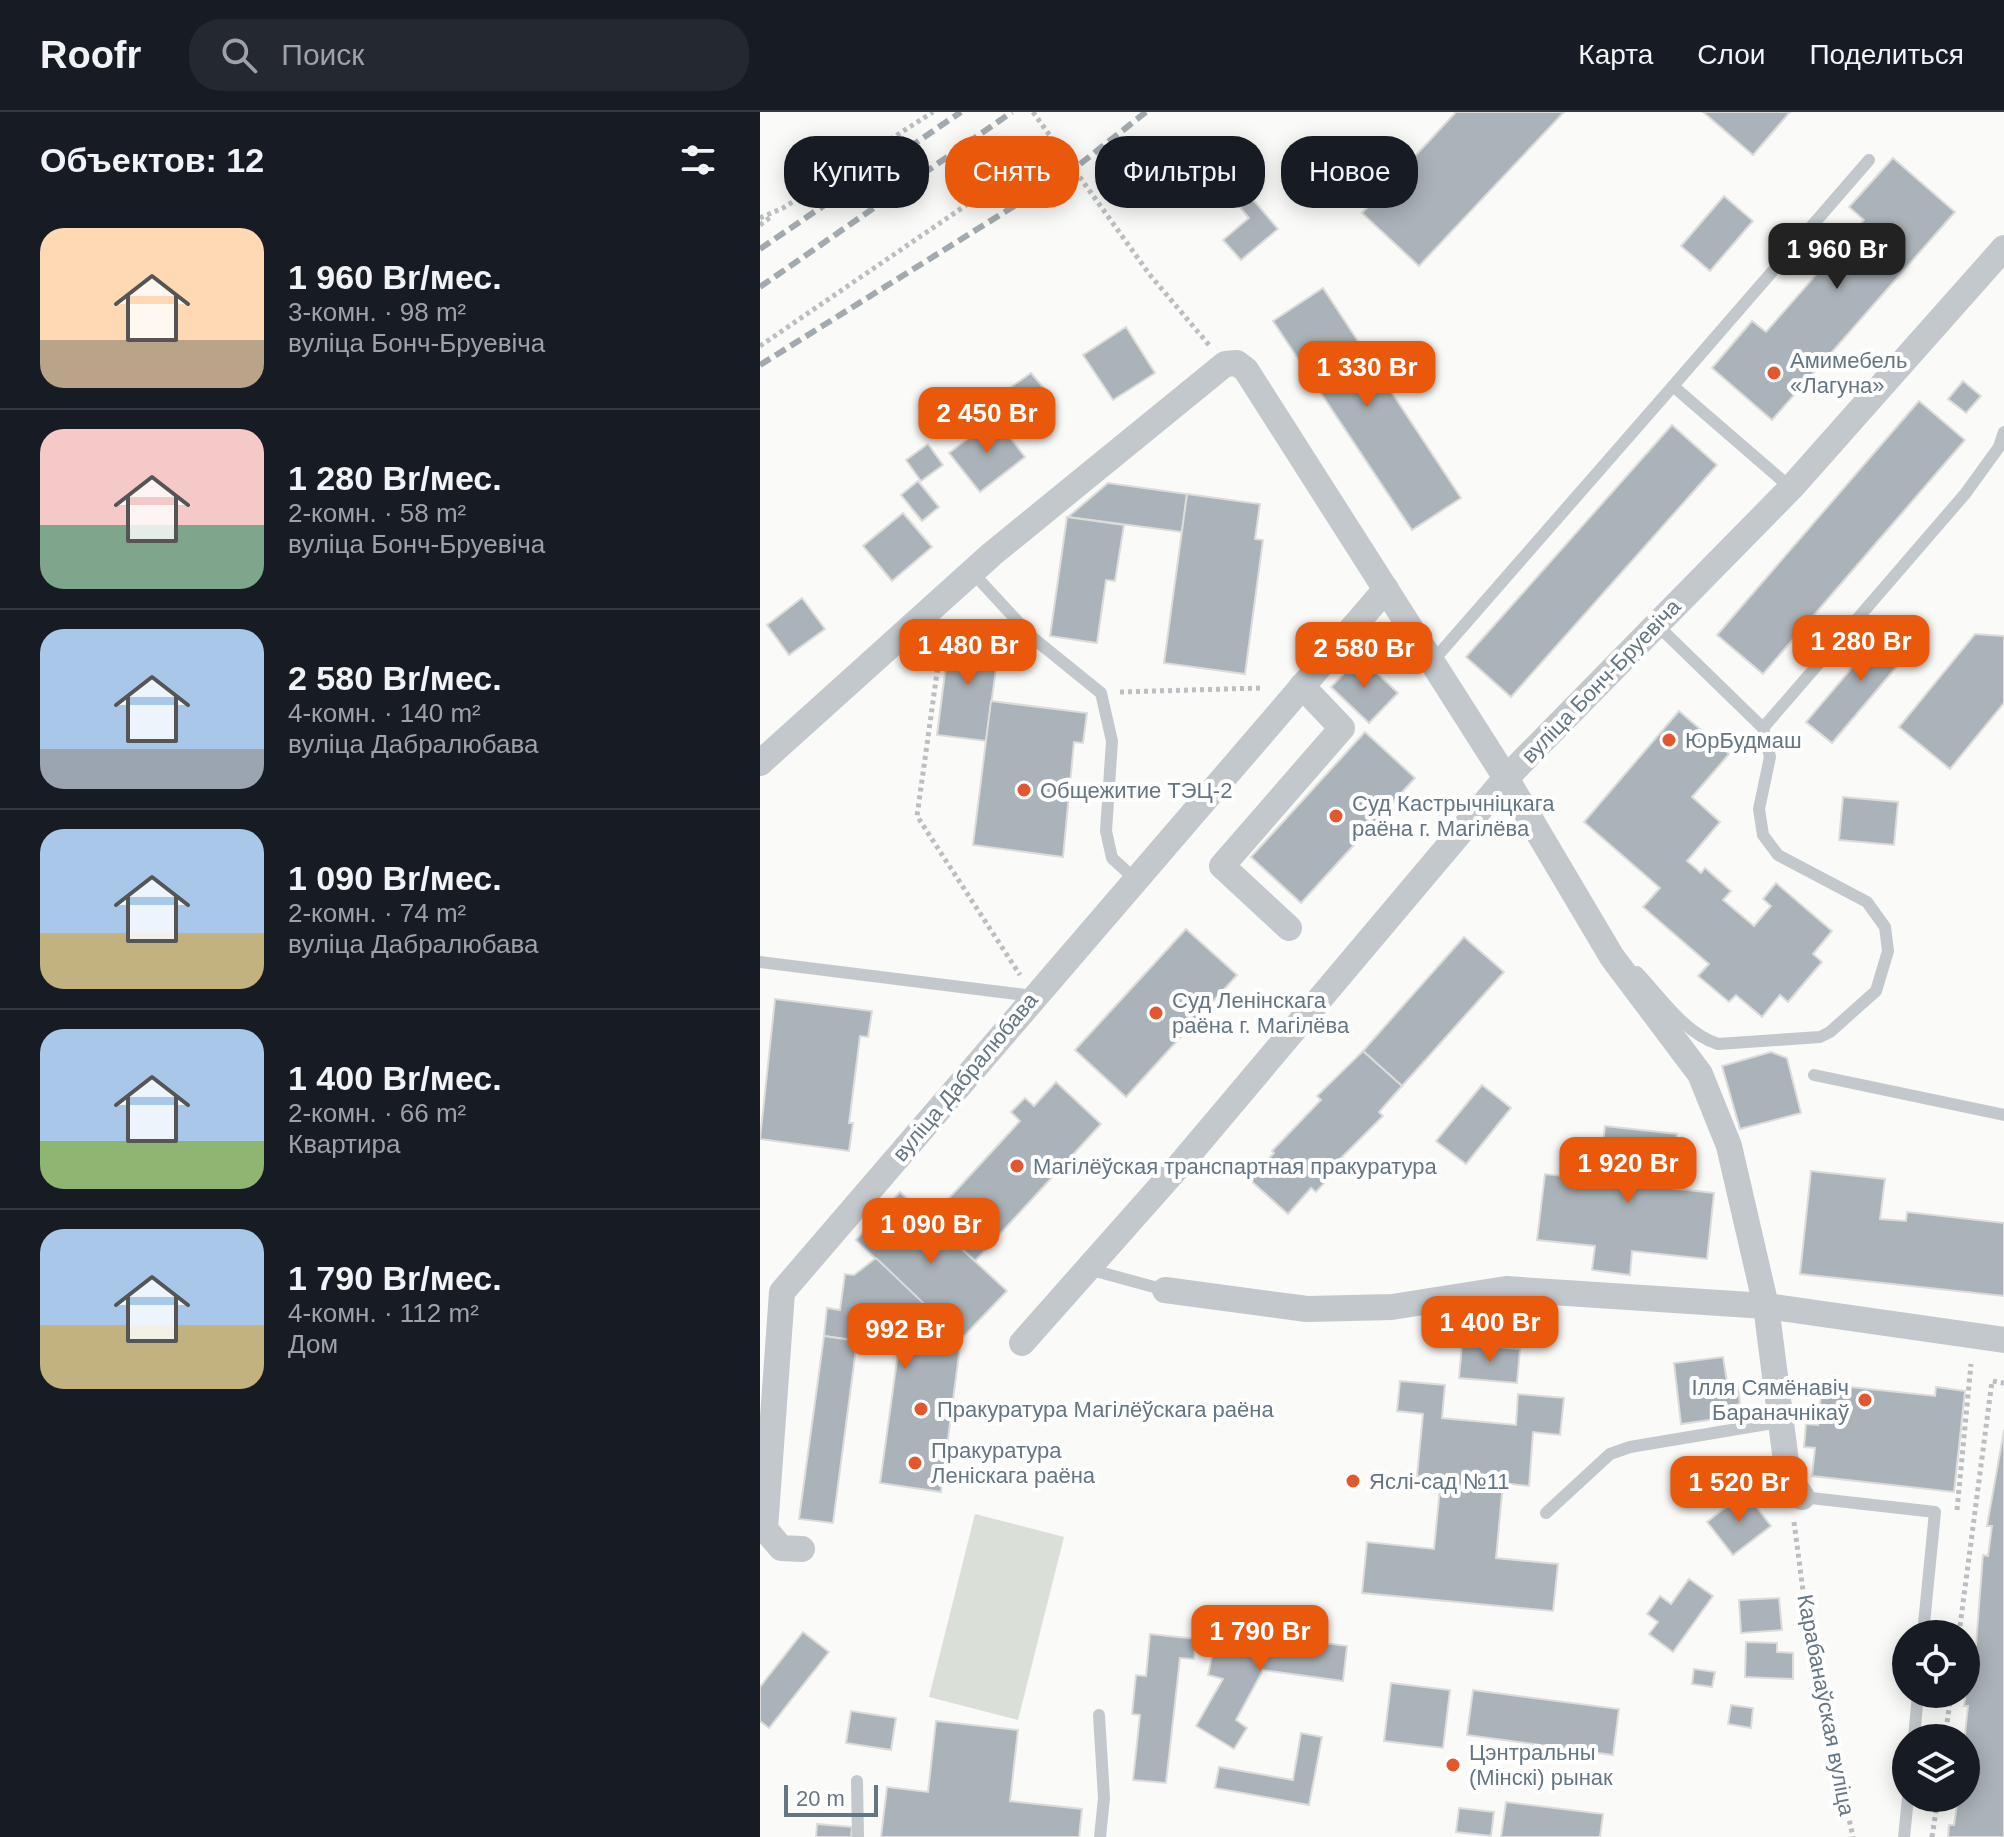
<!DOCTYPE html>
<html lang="ru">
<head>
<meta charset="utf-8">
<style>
  :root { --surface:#171b24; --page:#242831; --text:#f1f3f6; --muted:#9ea1a6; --line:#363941; --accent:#ea580c }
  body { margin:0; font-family:Arial,sans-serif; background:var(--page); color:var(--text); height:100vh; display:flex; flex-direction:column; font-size:30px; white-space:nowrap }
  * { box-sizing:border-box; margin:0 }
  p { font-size:26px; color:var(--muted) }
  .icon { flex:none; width:44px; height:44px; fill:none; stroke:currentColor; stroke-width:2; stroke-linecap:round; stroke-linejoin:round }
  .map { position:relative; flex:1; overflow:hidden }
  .sheet { display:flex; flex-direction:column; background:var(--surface); width:760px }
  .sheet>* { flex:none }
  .top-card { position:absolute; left:24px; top:24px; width:760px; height:72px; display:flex; gap:16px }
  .controls { position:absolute; left:1132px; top:1508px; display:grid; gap:16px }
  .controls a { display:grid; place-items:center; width:88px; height:88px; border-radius:50%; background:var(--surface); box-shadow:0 4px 20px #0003; font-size:40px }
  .scale { position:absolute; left:24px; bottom:20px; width:94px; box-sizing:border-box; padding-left:8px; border:4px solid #657683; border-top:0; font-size:22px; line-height:28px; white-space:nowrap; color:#657683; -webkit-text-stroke:6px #fff; paint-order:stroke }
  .price { position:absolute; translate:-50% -68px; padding:0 18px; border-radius:16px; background:var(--accent); color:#fff; font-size:26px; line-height:52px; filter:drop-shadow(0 2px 4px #0008) }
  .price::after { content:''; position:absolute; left:50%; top:48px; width:24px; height:18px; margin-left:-12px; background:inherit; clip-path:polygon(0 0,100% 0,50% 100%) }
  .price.on { background:#222; color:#fff }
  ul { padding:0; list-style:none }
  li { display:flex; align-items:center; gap:24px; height:200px; padding:0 40px }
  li+li { border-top:2px solid var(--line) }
  li span { display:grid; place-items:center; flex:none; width:224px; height:160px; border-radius:24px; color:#555 }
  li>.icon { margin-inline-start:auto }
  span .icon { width:96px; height:96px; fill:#fffc; stroke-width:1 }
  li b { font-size:34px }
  h2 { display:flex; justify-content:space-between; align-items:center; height:96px; padding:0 40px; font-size:34px }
  .pill { padding:0 28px; border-radius:32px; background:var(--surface); box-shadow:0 4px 20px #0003; font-size:28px; line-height:72px }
  .pill.on { background:var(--accent); color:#fff }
  header { display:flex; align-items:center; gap:48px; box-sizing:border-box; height:112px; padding:0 40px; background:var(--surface); border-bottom:2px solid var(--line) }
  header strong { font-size:38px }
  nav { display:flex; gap:44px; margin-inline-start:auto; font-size:28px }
  .search { width:560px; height:72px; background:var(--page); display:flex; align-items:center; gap:20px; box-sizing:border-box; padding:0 28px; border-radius:32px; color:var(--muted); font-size:30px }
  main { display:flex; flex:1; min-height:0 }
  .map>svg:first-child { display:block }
  .green { fill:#dadfd7 }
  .building { fill:#aab3b9; stroke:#dcdcda; stroke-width:2 }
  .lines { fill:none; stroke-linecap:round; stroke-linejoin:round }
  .path { stroke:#bbbfc2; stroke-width:5; stroke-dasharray:4 4; stroke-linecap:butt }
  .lane { stroke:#c3c8cc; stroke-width:12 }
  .street { stroke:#c3c8cc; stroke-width:26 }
  .rail { stroke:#a2aab0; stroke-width:6; stroke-dasharray:12 6; stroke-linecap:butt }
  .poi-dot { fill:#e4572e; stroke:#fff; stroke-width:3 }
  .labels { text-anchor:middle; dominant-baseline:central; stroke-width:8; stroke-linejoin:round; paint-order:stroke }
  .poi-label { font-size:22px; fill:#657683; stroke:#fff; text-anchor:start }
  .street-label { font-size:22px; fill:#657683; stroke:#fff }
</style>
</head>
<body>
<header>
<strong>Roofr</strong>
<div class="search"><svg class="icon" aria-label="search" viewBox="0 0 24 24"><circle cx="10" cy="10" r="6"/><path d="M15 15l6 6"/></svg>Поиск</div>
<nav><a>Карта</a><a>Слои</a><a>Поделиться</a></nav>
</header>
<main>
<section class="sheet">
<h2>Объектов: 12<svg class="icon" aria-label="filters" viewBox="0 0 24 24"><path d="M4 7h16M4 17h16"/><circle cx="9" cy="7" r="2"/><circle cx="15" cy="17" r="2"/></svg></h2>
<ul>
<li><span style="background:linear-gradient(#ffd9b3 70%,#b9a48a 0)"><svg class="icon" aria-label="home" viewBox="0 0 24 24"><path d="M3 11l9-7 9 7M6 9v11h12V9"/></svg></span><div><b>1 960 Br/мес.</b><p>3-комн. · 98 m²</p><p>вуліца Бонч-Бруевіча</p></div></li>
<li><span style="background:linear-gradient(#f6c9c9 60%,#7fa58c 0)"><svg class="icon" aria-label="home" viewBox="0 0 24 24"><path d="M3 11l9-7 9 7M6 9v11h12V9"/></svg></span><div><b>1 280 Br/мес.</b><p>2-комн. · 58 m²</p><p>вуліца Бонч-Бруевіча</p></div></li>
<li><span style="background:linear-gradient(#a9c7e8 75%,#9aa5b1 0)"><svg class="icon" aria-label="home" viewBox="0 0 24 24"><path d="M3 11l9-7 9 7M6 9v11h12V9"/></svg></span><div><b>2 580 Br/мес.</b><p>4-комн. · 140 m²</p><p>вуліца Дабралюбава</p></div></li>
<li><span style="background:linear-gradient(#a9c7e8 65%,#c2b280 0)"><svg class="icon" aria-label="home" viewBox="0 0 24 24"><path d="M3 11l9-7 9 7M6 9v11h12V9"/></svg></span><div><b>1 090 Br/мес.</b><p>2-комн. · 74 m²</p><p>вуліца Дабралюбава</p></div></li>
<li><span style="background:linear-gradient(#a9c7e8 70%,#8fb573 0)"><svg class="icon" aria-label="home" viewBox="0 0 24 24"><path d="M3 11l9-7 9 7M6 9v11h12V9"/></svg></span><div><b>1 400 Br/мес.</b><p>2-комн. · 66 m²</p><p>Квартира</p></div></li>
<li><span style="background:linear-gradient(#a9c7e8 60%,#c2b280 0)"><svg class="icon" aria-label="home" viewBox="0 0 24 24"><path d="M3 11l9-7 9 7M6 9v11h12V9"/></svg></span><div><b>1 790 Br/мес.</b><p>4-комн. · 112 m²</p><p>Дом</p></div></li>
</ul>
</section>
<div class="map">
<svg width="1244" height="1725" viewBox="0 0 1244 1725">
  <rect width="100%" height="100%" fill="#fafaf8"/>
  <path class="green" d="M215 1402 304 1425 258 1608 169 1585Z"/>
  <g class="building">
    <path d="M696 0H804L659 154 602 101Z"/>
    <path d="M943 0H1030L993 43Z"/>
    <path d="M1133 46 1195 100 1012 308 952 256 992 209 1006 220 1104 108 1089 95Z"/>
    <path d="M489 83 518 117 481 148 463 128 489 106 478 93Z"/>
    <path d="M964 84 993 109 950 159 921 134Z"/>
    <path d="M563 176 701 386 652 418 513 209Z"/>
    <path d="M366 215 395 261 353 288 323 243Z"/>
    <path d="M271 261 288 281 261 301 244 280Z"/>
    <path d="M1203 269 1221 284 1206 301 1188 287Z"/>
    <path d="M1159 289 1205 328 1003 562 957 523Z"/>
    <path d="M235 306 265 345 220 380 189 341Z"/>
    <path d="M912 313 957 353 751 585 706 545Z"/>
    <path d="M168 332 183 353 161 369 146 348Z"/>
    <path d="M158 369 179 395 162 409 141 383Z"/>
    <path d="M348 371 427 382 422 420 308 405Z"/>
    <path d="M427 382 500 392 495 427 503 428 485 562 404 551Z"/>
    <path d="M143 401 172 435 132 469 103 434Z"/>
    <path d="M307 405 364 413 355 469 346 468 337 531 290 524Z"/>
    <path d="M42 486 65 517 29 543 7 513Z"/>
    <path d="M1130 511 1155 533 1072 631 1046 610Z"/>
    <path d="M190 522 240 528 226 629 177 623Z"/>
    <path d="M1215 522 1244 524V591L1190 657 1139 615Z"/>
    <path d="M600 545 638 581 609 611 571 575Z"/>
    <path d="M231 589 327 601 323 631 314 630 303 745 213 733Z"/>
    <path d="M919 599 969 642 932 685 960 710 927 749 941 761 945 756 971 779 963 788 994 814 1011 794 1003 787 1016 771 1072 819 1053 842 1062 850 1028 890 1020 883 1002 905 976 883 969 890 938 864 949 852 883 795 900 776 824 710Z"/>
    <path d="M605 620 655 666 541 791 491 745Z"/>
    <path d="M1083 685 1138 690 1134 733 1079 728Z"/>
    <path d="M426 817 477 863 366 985 315 938Z"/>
    <path d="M704 825 744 860 642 974 603 939Z"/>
    <path d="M15 887 112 899 108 925 100 924 89 1011H93L89 1039 0 1027Z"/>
    <path d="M603 939 642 974 619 1000 623 1004 574 1053 578 1056 556 1080 551 1076 528 1102 490 1068 514 1041 512 1039 561 988 557 984Z"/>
    <path d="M1011 940 1027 946 1041 1001 980 1017 962 954Z"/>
    <path d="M296 970 341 1012 215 1149 170 1107 260 1009 251 1000 265 986 274 994Z"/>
    <path d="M722 973 751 996 706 1052 676 1029Z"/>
    <path d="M845 1014 917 1022 911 1076 954 1081 947 1147 872 1139 870 1163 832 1158 835 1134 777 1128 785 1062 839 1068Z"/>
    <path d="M1051 1059 1125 1067 1120 1107 1146 1109 1147 1100 1244 1111V1184L1040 1162Z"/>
    <path d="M140 1080 247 1179 201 1227 96 1128Z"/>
    <path d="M116 1146 201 1227 181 1380 120 1371 139 1234 64 1224 67 1196 80 1198 85 1162 94 1163Z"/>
    <path d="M64 1224 97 1229 73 1411 39 1407Z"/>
    <path d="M702 1232 760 1237 757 1271 699 1266Z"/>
    <path d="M963 1245 968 1276 978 1275 980 1292 969 1294 971 1305 921 1312 914 1251Z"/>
    <path d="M640 1269 685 1273 682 1306 756 1313 758 1282 804 1286 800 1323 773 1320 769 1374 743 1371 736 1446 798 1452 793 1499 602 1481 607 1430 674 1437 681 1366 657 1364 663 1302 637 1299Z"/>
    <path d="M1062 1272 1175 1284 1176 1275 1205 1279 1194 1380 1052 1364 1055 1336 1044 1335 1046 1312 1058 1313Z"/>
    <path d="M1244 1318V1725H1188L1189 1713H1194L1198 1686H1206V1626H1200L1205 1623 1208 1594H1204L1212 1533H1216L1223 1443 1228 1444 1232 1414H1227Z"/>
    <path d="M985 1380 1011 1414 973 1443 947 1410Z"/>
    <path d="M929 1467 953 1484 913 1540 889 1522 898 1510 887 1502 900 1484 911 1492Z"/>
    <path d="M1019 1486 1022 1518 981 1521 979 1488Z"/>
    <path d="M458 1516 587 1534 583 1569 503 1558 476 1608 487 1616 474 1637 436 1614 463 1567 448 1563Z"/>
    <path d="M43 1520 69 1540 9 1616 0 1609V1575Z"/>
    <path d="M390 1522 436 1527 434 1547 420 1546 406 1671 373 1668 380 1603 372 1602 376 1563 386 1564Z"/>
    <path d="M986 1530 1017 1531V1540L1033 1541V1567L985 1565Z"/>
    <path d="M934 1557 955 1560 952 1575 932 1572Z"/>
    <path d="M631 1571 690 1578 683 1636 624 1629Z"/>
    <path d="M713 1578 859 1597 853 1643 707 1623Z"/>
    <path d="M971 1593 993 1596 991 1616 968 1612Z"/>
    <path d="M91 1599 136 1606 131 1638 86 1631Z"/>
    <path d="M176 1609 258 1618 250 1689 322 1697 319 1725H121L127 1675 168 1680Z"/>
    <path d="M541 1621 562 1625 549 1693 455 1676 459 1655 533 1668Z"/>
    <path d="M746 1690 843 1702 840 1725H741Z"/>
    <path d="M699 1696 734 1700 731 1724 696 1720Z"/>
    <path d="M57 1712 92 1715 91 1725H56Z"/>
  </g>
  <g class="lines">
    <g class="path">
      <path d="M273 0 390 163 449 233"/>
      <path d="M0 106 23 96 173 0"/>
      <path d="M0 113 12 104"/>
      <path d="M0 234 297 31"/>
      <path d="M182 525 157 704 260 863"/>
      <path d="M360 580 502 576"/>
      <path d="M1197 1398 1211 1252"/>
      <path d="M1034 1410 1050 1532 1093 1725"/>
      <path d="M1199 1522 1232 1269 1244 1271"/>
      <path d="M1185 1626 1191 1582"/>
      <path d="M1172 1725 1178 1686"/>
    </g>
    <g class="lane">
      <path d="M913 274 1109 48"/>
      <path d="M212 460 273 526 341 581 352 629 346 719 352 746 376 768"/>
      <path d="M895 511 1003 616 1205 382 1239 335 1244 320"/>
      <path d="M672 550 913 274 1031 376"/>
      <path d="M0 850 273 884"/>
      <path d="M877 860C901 885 924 921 958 932L1060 925 1070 920 1116 879 1128 839 1125 815 1107 790 1018 743 1003 723 999 697 1010 645 1003 616"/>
      <path d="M1054 963 1244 1003"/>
      <path d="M328 1157 405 1178"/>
      <path d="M1042 1385 1175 1400 1163 1522"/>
      <path d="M786 1401 850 1342 870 1335 1019 1310"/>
      <path d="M339 1603 344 1686 340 1725"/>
      <path d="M1154 1626 1158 1582"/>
      <path d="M97 1669 98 1725"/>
      <path d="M1144 1725 1148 1686"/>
    </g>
    <g class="street">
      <path d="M0 651 232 442 465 252 477 251 486 258 746 666 852 845 940 962 969 1034 1006 1194 1028 1365 1042 1385"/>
      <path d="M529 816 462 754 582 616 542 574"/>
      <path d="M405 1178 547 1197 632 1195 746 1177 1006 1194 1244 1228"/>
      <path d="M262 1231 425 1047 746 666 1031 376 1244 136"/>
      <path d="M42 1437 21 1436 5 1417 22 1180 626 477"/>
    </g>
    <g class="rail">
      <path d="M0 137 201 0"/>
      <path d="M0 175 252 0"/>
      <path d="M0 253 315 56 386 0"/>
    </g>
  </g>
  <g class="poi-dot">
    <circle cx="1014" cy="261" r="8"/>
    <circle cx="909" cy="628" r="8"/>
    <circle cx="264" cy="678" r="8"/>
    <circle cx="576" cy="704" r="8"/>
    <circle cx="396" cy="901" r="8"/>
    <circle cx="257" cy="1054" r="8"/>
    <circle cx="1105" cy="1288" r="8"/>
    <circle cx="161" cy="1297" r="8"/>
    <circle cx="155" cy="1351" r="8"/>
    <circle cx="593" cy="1369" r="8"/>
    <circle cx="693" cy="1653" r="8"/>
  </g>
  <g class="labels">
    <g class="poi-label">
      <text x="1030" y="248">Амимебель<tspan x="1030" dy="25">«Лагуна»</tspan></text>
      <text x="925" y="628">ЮрБудмаш</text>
      <text x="280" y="678">Общежитие ТЭЦ-2</text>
      <text x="592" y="691">Суд Кастрычніцкага<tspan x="592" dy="25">раёна г. Магілёва</tspan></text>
      <text x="412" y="888">Суд Ленінскага<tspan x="412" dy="25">раёна г. Магілёва</tspan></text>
      <text x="273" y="1054">Магілёўская транспартная пракуратура</text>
      <text x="1089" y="1275" text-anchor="end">Ілля Сямёнавіч<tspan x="1089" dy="25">Бараначнікаў</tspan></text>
      <text x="177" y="1297">Пракуратура Магілёўскага раёна</text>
      <text x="171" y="1338">Пракуратура<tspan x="171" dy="25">Леніскага раёна</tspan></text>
      <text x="609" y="1369">Яслі-сад №11</text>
      <text x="709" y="1640">Цэнтральны<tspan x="709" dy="25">(Мінскі) рынак</tspan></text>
    </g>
    <g class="street-label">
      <text transform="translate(841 569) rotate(-46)">вуліца Бонч-Бруевіча</text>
      <text transform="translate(205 965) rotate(-50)">вуліца Дабралюбава</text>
      <text transform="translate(1066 1593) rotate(79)">Карабанаўская вуліца</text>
    </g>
  </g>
</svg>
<div class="controls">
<a><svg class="icon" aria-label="locate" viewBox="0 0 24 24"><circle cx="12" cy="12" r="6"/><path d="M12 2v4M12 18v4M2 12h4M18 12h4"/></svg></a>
<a><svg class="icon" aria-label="layers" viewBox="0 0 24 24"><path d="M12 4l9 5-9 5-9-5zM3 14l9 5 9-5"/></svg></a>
</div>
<div class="scale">20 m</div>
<b class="price on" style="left:1077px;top:179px">1 960 Br</b>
<b class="price" style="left:607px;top:297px">1 330 Br</b>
<b class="price" style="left:227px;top:343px">2 450 Br</b>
<b class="price" style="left:1101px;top:571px">1 280 Br</b>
<b class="price" style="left:208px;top:575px">1 480 Br</b>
<b class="price" style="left:604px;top:578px">2 580 Br</b>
<b class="price" style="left:868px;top:1093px">1 920 Br</b>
<b class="price" style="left:171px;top:1154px">1 090 Br</b>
<b class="price" style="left:730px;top:1252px">1 400 Br</b>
<b class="price" style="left:145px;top:1259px">992 Br</b>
<b class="price" style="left:979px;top:1412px">1 520 Br</b>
<b class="price" style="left:500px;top:1561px">1 790 Br</b>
<div class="top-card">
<a class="pill">Купить</a>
<a class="pill on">Снять</a>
<a class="pill">Фильтры</a>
<a class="pill">Новое</a>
</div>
</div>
</main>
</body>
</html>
